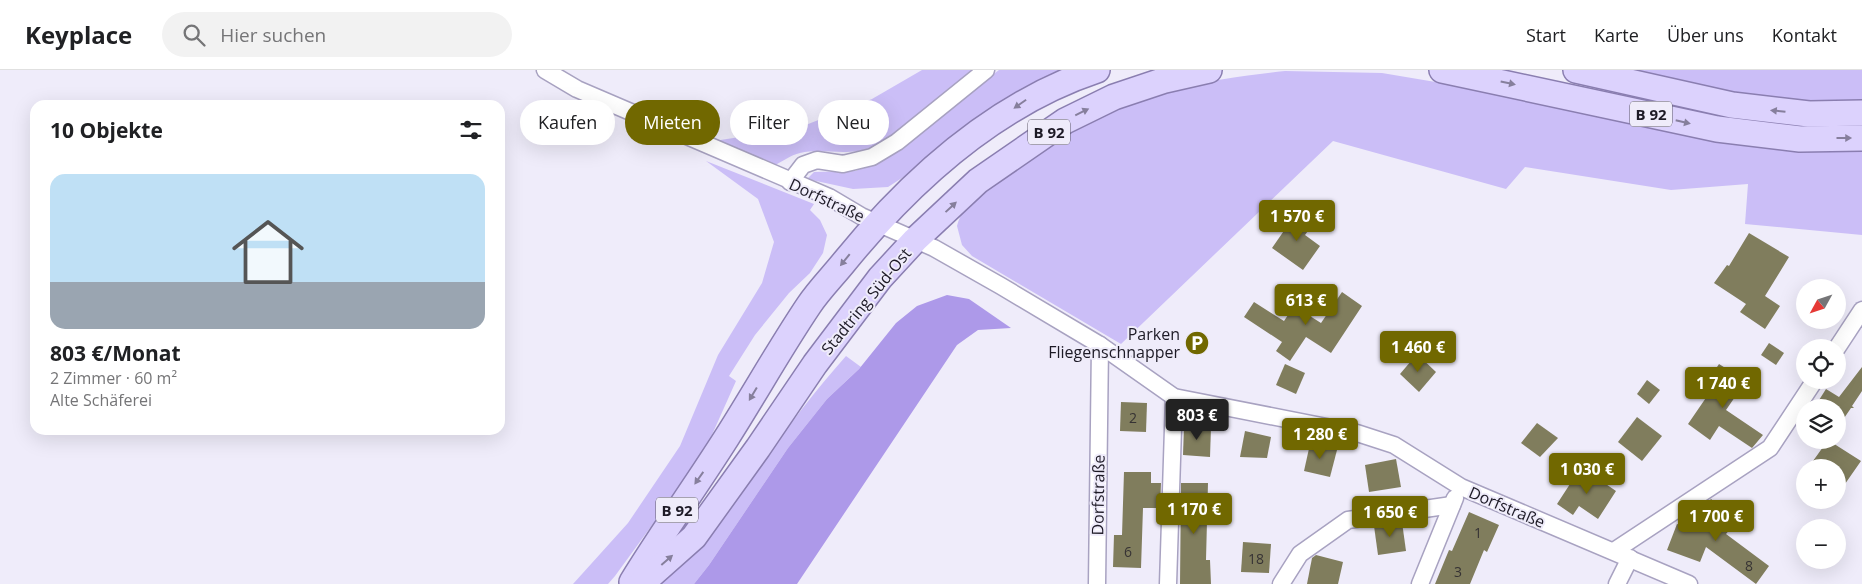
<!DOCTYPE html>
<html lang="de">
<head>
<meta charset="utf-8">
<style>
  :root { --surface:#fff; --page:#f2f2f2; --text:#202124; --muted:#757577; --line:#e0e0e0; --accent:#716800 }
  body { margin:0; font-family:"Open Sans",sans-serif; background:var(--page); color:var(--text); height:100vh; display:flex; flex-direction:column; font-size:19px; white-space:nowrap }
  * { box-sizing:border-box; margin:0 }
  p { font-size:16px; color:var(--muted) }
  .icon { flex:none; width:28px; height:28px; fill:none; stroke:currentColor; stroke-width:2; stroke-linecap:round; stroke-linejoin:round }
  .map { position:relative; flex:1; overflow:hidden }
  .drawer { position:absolute; left:30px; top:30px; width:475px; height:335px; display:flex; flex-direction:column; background:var(--surface); border-radius:15px; box-shadow:0 5px 20px #0002 }
  .drawer>* { flex:none }
  .banner { position:absolute; left:520px; top:30px; width:475px; height:45px; display:flex; gap:10px }
  .needle { width:32px; rotate:230deg }
  .controls { position:absolute; left:1796px; top:209px; display:grid; gap:10px }
  .controls a { display:grid; place-items:center; width:50px; height:50px; border-radius:50%; background:var(--surface); box-shadow:0 5px 20px #0002; font-size:25px }
  .price { position:absolute; translate:-50% -42px; padding:0 11px; border-radius:5px; background:var(--accent); color:#fff; font-size:16px; line-height:32px; filter:drop-shadow(0 1px 2px #0008) }
  .price::after { content:''; position:absolute; left:50%; top:30px; width:15px; height:11px; margin-left:-8px; background:inherit; clip-path:polygon(0 0,100% 0,50% 100%) }
  .price.active { background:#222; color:#fff }
  ul { padding:0; list-style:none }
  li { display:grid; align-content:center; gap:10px; height:265px; padding:0 20px }
  li span { display:grid; place-items:center; height:155px; border-radius:15px; color:#555 }
  li>.icon { margin-inline-start:auto }
  span .icon { width:90px; height:90px; fill:#fffc; stroke-width:1 }
  li b { font-size:21px }
  h2 { display:flex; justify-content:space-between; align-items:center; height:60px; padding:0 20px; font-size:21px }
  .tag { padding:0 18px; border-radius:22px; background:var(--surface); box-shadow:0 5px 20px #0002; font-size:18px; line-height:45px }
  .tag.active { background:var(--accent); color:#fff }
  header { display:flex; align-items:center; gap:30px; box-sizing:border-box; height:70px; padding:0 25px; background:var(--surface); border-bottom:1px solid var(--line) }
  header strong { font-size:24px }
  nav { display:flex; gap:28px; margin-inline-start:auto; font-size:18px }
  .search { width:350px; height:45px; background:var(--page); display:flex; align-items:center; gap:12px; box-sizing:border-box; padding:0 18px; border-radius:28px; color:var(--muted); font-size:19px }
  .map>svg:first-child { display:block }
  .green { fill:#cbbef7 }
  .forest { fill:#ad99e9 }
  .building { fill:#807d5d }
  .lines { fill:none; stroke-linecap:round; stroke-linejoin:round }
  .minor-casing { stroke:#a8a2c1; stroke-width:19 }
  .primary-casing { stroke:#8a7eb0; stroke-width:28 }
  .minor { stroke:#fff; stroke-width:16 }
  .primary { stroke:#dcd2fd; stroke-width:25 }
  .oneway { fill:#867f9c }
  .labels { text-anchor:middle; dominant-baseline:central; stroke-width:4; stroke-linejoin:round; paint-order:stroke }
  .number-label { font-size:14px; fill:#363334 }
  .shield { fill:#efecfa; stroke:#5c5966; stroke-width:1 }
  .shield-label { font-size:15px; font-weight:bold; fill:#1d1a26 }
  .street-label { font-size:16px; fill:#1d1a26; stroke:#efecfa }
  .poi-label { font-size:16px; fill:#1d1a26; stroke:#efecfa; text-anchor:end }
</style>
</head>
<body>
<header>
<strong>Keyplace</strong>
<div class="search"><svg class="icon" aria-label="search" viewBox="0 0 24 24"><circle cx="10" cy="10" r="6"/><path d="M15 15l6 6"/></svg>Hier suchen</div>
<nav><a>Start</a><a>Karte</a><a>Über uns</a><a>Kontakt</a></nav>
</header>
<div class="map">
<svg width="1862" height="514" viewBox="0 0 1862 514">
  <rect width="100%" height="100%" fill="#efecfa"/>
  <g class="green">
    <path d="M922 0H972C941 26 910 60 872 77 849 87 824 78 800 83 791 85 781 92 772 97L714 71 798 58 872 29Z"/>
    <path d="M999 0H1069L888 117 853 119 807 109 814 102 855 101 878 93 903 79 964 26Z"/>
    <path d="M1624 0H1862V32L1808 33 1742 26Z"/>
    <path d="M1285 1 1382 3 1495 22 1727 73 1810 81H1862V165L1745 154 1748 114 1671 120 1525 97 1506 119 1333 71 1121 274 972 186 962 175 957 156C964 129 991 117 1012 102 1035 86 1057 69 1081 54 1138 20 1219 8 1285 1Z"/>
    <path d="M706 91 814 134 810 140 820 150 827 165 823 183 810 203 789 223 755 265 729 306 736 311 711 367 674 425 615 506 608 514H573L628 453 680 376 718 285 762 213 774 172 758 129Z"/>
    <path d="M846 286 861 297 827 329 788 378 709 495 694 514H661C729 443 781 359 846 286Z"/>
  </g>
  <path class="forest" d="M947 225 969 229 1011 258 978 260 957 275 797 514H694L709 495 788 378 827 329 859 299 896 253 917 236Z"/>
  <g class="building">
    <path d="M1297 142 1313 154 1305 165 1320 176 1303 200 1272 178Z"/>
    <path d="M1749 163 1789 187 1765 226 1780 236 1765 259 1740 242 1746 234 1714 213 1727 195 1729 196Z"/>
    <path d="M1342 222 1362 236 1331 283 1306 267 1290 291 1276 281 1282 272 1244 247 1254 232 1284 251 1294 236 1321 253Z"/>
    <path d="M1769 273 1784 283 1776 295 1761 285Z"/>
    <path d="M1417 284 1436 302 1419 322 1400 304Z"/>
    <path d="M1285 294 1305 303 1296 324 1276 315Z"/>
    <path d="M1719 294 1746 311 1726 340 1763 365 1752 378 1719 356 1710 370 1688 354 1712 319 1705 315Z"/>
    <path d="M1862 297V321L1852 336 1854 338H1851L1838 357V338H1814L1826 319 1839 327Z"/>
    <path d="M1647 310 1660 320 1649 334 1637 324Z"/>
    <path d="M1121 332 1147 333 1146 362 1120 361Z"/>
    <path d="M1637 347 1662 366 1642 391 1618 372Z"/>
    <path d="M1537 353 1558 368 1540 387 1521 373Z"/>
    <path d="M1184 356 1211 357 1210 387 1183 385Z"/>
    <path d="M1245 361 1271 367 1267 388 1240 387Z"/>
    <path d="M1828 370 1861 391 1838 424V398H1808Z"/>
    <path d="M1310 374 1337 380 1330 407 1304 401Z"/>
    <path d="M1396 389 1401 417 1369 422 1365 395Z"/>
    <path d="M1581 397 1616 421 1598 449 1579 436 1573 445 1557 434Z"/>
    <path d="M1124 402H1151V413H1161L1160 438H1143L1141 498 1113 497 1114 465H1122Z"/>
    <path d="M1181 413H1208L1206 490H1210L1211 514H1180Z"/>
    <path d="M1711 429 1737 451 1726 464 1769 496 1756 514 1706 477 1700 492 1667 480 1677 454 1687 457Z"/>
    <path d="M1469 442 1499 455 1487 482 1484 480 1470 514H1435L1449 480 1452 481Z"/>
    <path d="M1402 452 1406 481 1378 485 1374 456Z"/>
    <path d="M1243 472 1271 474 1269 503 1241 502Z"/>
    <path d="M1316 485 1343 492 1338 514H1307L1312 488Z"/>
  </g>
  <g class="lines">
    <g class="minor-casing">
      <g id="minor">
        <path d="M545 0 577 19 829 127 861 146 934 178 1001 216 1100 275 1174 327 1357 363 1394 375 1461 417 1689 514"/>
        <path d="M790 112 803 95 817 90 843 94 872 87 897 72 986 0"/>
        <path d="M1837 278 1862 240"/>
        <path d="M1614 481 1770 378 1815 310"/>
        <path d="M1097 514 1100 275"/>
        <path d="M1168 514 1174 327"/>
        <path d="M1281 514 1300 484 1348 450 1452 435"/>
        <path d="M1420 514 1455 428"/>
        <path d="M1617 514 1630 488"/>
      </g>
    </g>
    <g class="primary-casing">
      <g id="primary">
        <path d="M1442 0 1717 59 1800 69 1862 68"/>
        <path d="M1576 0 1732 35 1809 44 1862 43"/>
        <path d="M632 512C662 463 696 416 727 367 755 323 780 278 809 235 819 220 833 206 845 191 912 109 995 34 1097 0"/>
        <path d="M641 514 694 467 758 378 815 294 880 208 915 170 978 111 1065 51 1114 27 1165 10 1209 0"/>
      </g>
    </g>
    <use href="#minor" class="minor"/>
    <use href="#primary" class="primary"/>
  </g>
  <defs><path id="oneway-solid" d="M-6-.8H1V-3.2L6.5 0L1 3.2V.8H-6Z" transform="scale(1.25)"/></defs>
  <g class="oneway">
    <use href="#oneway-solid" transform="translate(1508 13) rotate(12)"/>
    <use href="#oneway-solid" transform="translate(1020 34) rotate(145)"/>
    <use href="#oneway-solid" transform="translate(1778 41) rotate(-174)"/>
    <use href="#oneway-solid" transform="translate(1082 42) rotate(-26)"/>
    <use href="#oneway-solid" transform="translate(1683 52) rotate(13)"/>
    <use href="#oneway-solid" transform="translate(1844 68)"/>
    <use href="#oneway-solid" transform="translate(951 137) rotate(-43)"/>
    <use href="#oneway-solid" transform="translate(845 190) rotate(129)"/>
    <use href="#oneway-solid" transform="translate(753 324) rotate(121)"/>
    <use href="#oneway-solid" transform="translate(699 408) rotate(125)"/>
    <use href="#oneway-solid" transform="translate(667 490) rotate(-41)"/>
  </g>
  <defs>
    <g id="parking-disc" transform="scale(1.25)"><circle r="9.5" fill="#716800" stroke="#efecfa"/><path d="M-3.5-5.5H1a3.5 3.5 0 0 1 0 7H-1V5.5H-3.5ZM-1-3.4V-.6H.8a1.4 1.4 0 0 0 0-2.8Z" fill="#fff"/></g>
  </defs>
  <g fill-rule="evenodd">
    <use href="#parking-disc" x="1197" y="273"/>
  </g>
  <g class="labels">
    <g class="number-label">
      <text x="1133" y="347">2</text>
      <text x="1478" y="462">1</text>
      <text x="1128" y="481">6</text>
      <text x="1256" y="488">18</text>
      <text x="1749" y="495">8</text>
      <text x="1458" y="501">3</text>
    </g>
    <g class="shield">
      <rect x="1630" y="31.5" width="42" height="25" rx="4"/>
      <rect x="1028" y="49.5" width="42" height="25" rx="4"/>
      <rect x="656" y="427.5" width="42" height="25" rx="4"/>
    </g>
    <g class="shield-label">
      <text x="1651" y="44">B 92</text>
      <text x="1049" y="62">B 92</text>
      <text x="677" y="440">B 92</text>
    </g>
    <g class="street-label">
      <text transform="translate(827 130) rotate(25)">Dorfstraße</text>
      <text transform="translate(866 231) rotate(-51)">Stadtring Süd-Ost</text>
      <text transform="translate(1098 425) rotate(-89)">Dorfstraße</text>
      <text transform="translate(1507 437) rotate(23)">Dorfstraße</text>
    </g>
    <g class="poi-label">
      <text x="1180" y="264">Parken<tspan x="1180" dy="18">Fliegenschnapper</tspan></text>
    </g>
  </g>
</svg>
<div class="controls">
<a><svg class="needle" viewBox="-14 -14 28 28"><path d="M0-13l5 13h-10z" fill="#e53935"/><path d="M0 13l5-13h-10z" fill="#757577"/></svg></a>
<a><svg class="icon" aria-label="locate" viewBox="0 0 24 24"><circle cx="12" cy="12" r="6"/><path d="M12 2v4M12 18v4M2 12h4M18 12h4"/></svg></a>
<a><svg class="icon" aria-label="layers" viewBox="0 0 24 24"><path d="M12 4l9 5-9 5-9-5zM3 14l9 5 9-5"/></svg></a>
<a>+</a>
<a>−</a>
</div>
<b class="price" style="left:1297px;top:172px">1 570 €</b>
<b class="price" style="left:1306px;top:256px">613 €</b>
<b class="price" style="left:1418px;top:303px">1 460 €</b>
<b class="price" style="left:1723px;top:339px">1 740 €</b>
<b class="price active" style="left:1197px;top:371px">803 €</b>
<b class="price" style="left:1320px;top:390px">1 280 €</b>
<b class="price" style="left:1587px;top:425px">1 030 €</b>
<b class="price" style="left:1194px;top:465px">1 170 €</b>
<b class="price" style="left:1390px;top:468px">1 650 €</b>
<b class="price" style="left:1716px;top:472px">1 700 €</b>
<div class="banner">
<a class="tag">Kaufen</a>
<a class="tag active">Mieten</a>
<a class="tag">Filter</a>
<a class="tag">Neu</a>
</div>
<section class="drawer">
<h2>10 Objekte<svg class="icon" aria-label="filters" viewBox="0 0 24 24"><path d="M4 7h16M4 17h16"/><circle cx="9" cy="7" r="2"/><circle cx="15" cy="17" r="2"/></svg></h2>
<ul>
<li><span style="background:linear-gradient(#bfe0f5 70%,#9aa5b1 0)"><svg class="icon" aria-label="home" viewBox="0 0 24 24"><path d="M3 11l9-7 9 7M6 9v11h12V9"/></svg></span><div><b>803 €/Monat</b><p>2 Zimmer · 60 m²</p><p>Alte Schäferei</p></div></li>
</ul>
</section>
</div>
</body>
</html>
